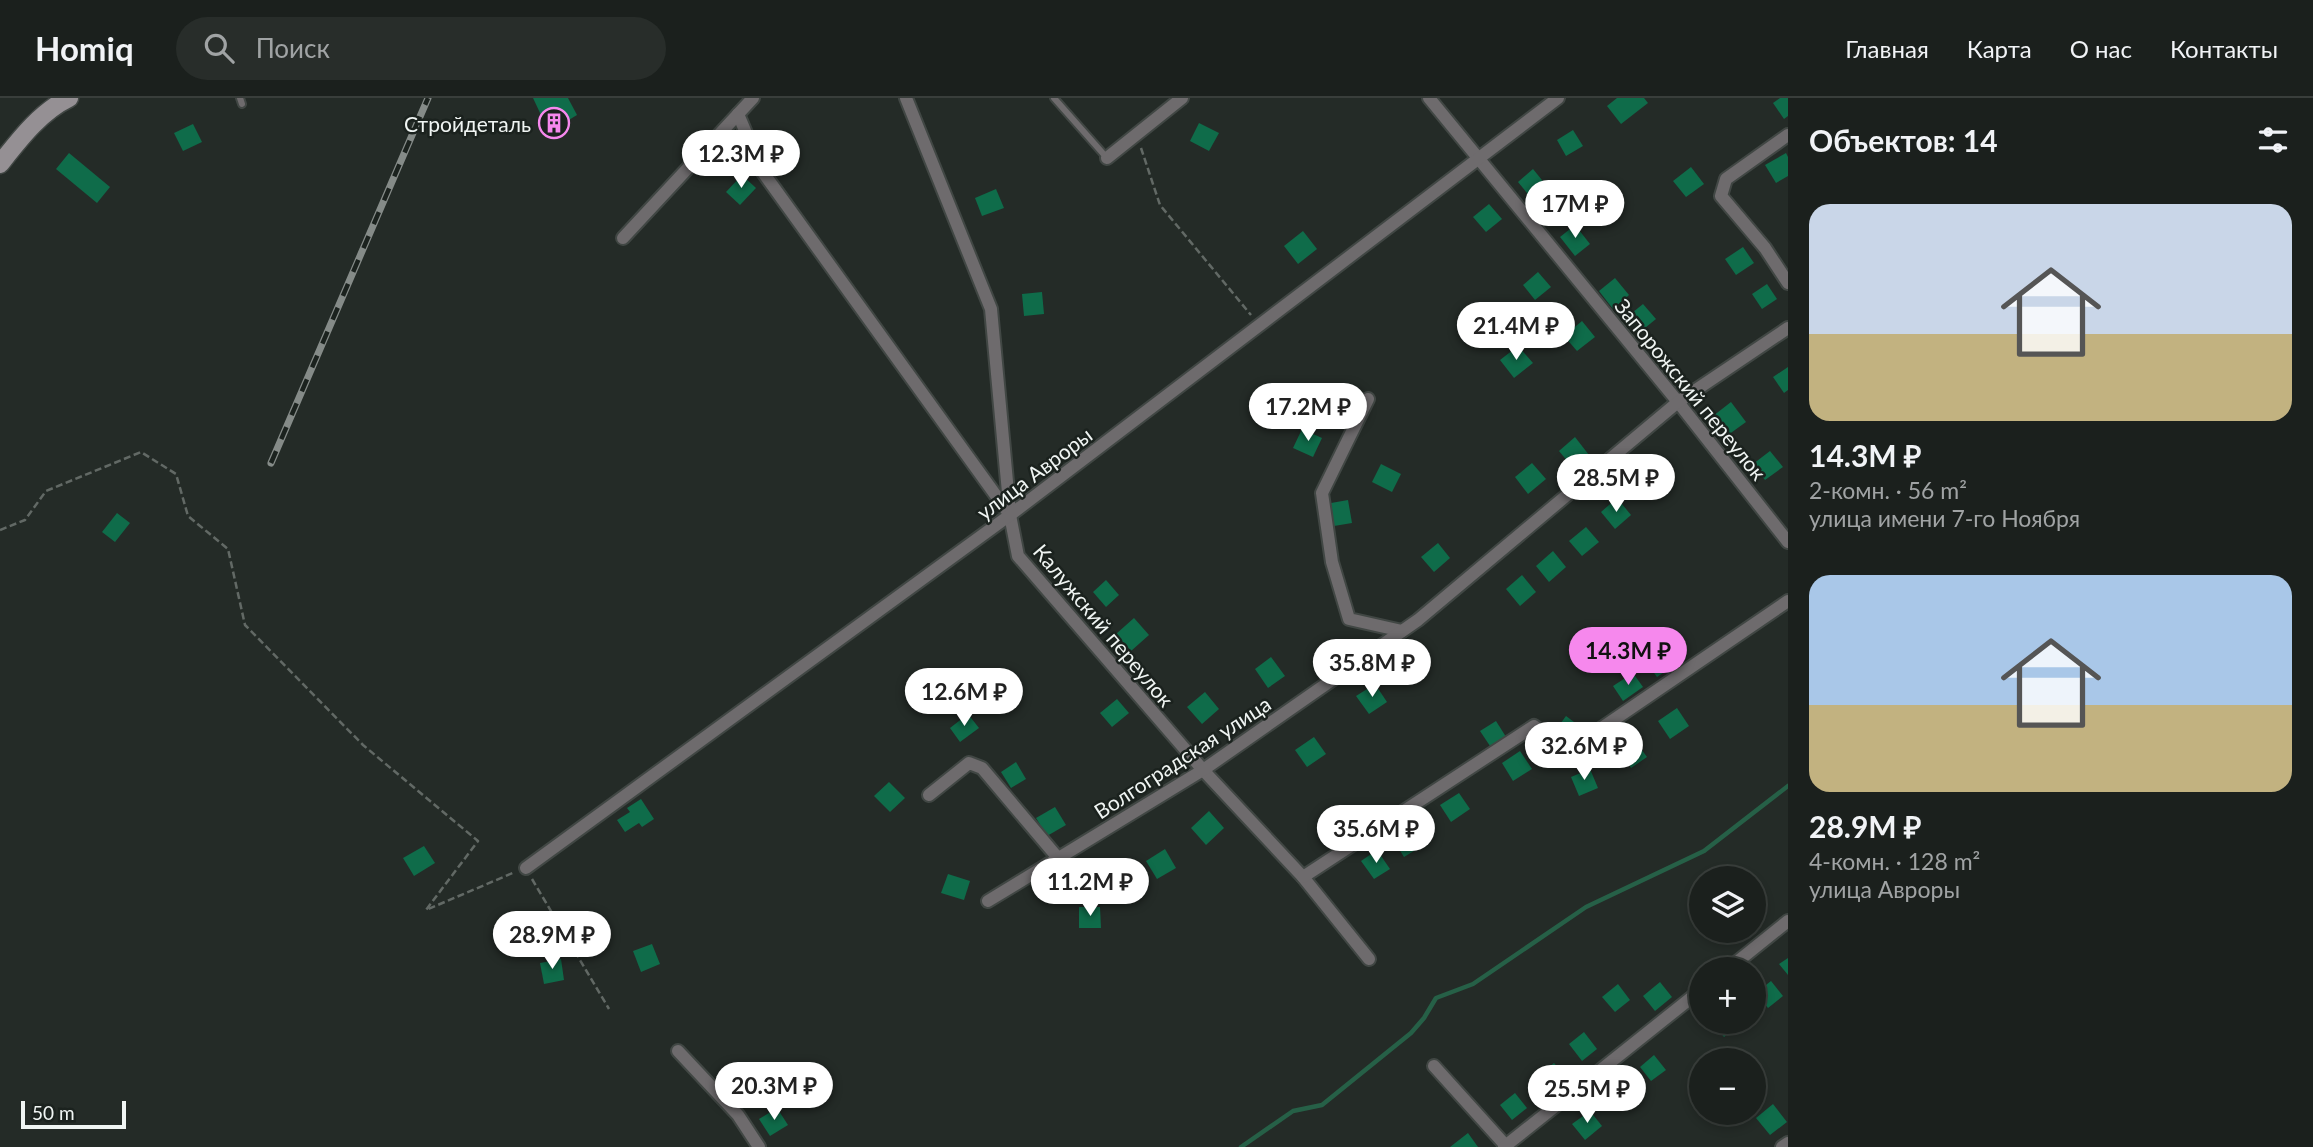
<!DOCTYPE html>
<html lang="ru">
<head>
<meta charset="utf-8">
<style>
  :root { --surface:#1b201d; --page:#282d2a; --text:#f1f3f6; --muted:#a0a3a4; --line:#393e3b; --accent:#f688ed }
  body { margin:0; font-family:Lato,sans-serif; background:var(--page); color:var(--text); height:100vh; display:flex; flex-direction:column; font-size:26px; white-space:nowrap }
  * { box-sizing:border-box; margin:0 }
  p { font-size:23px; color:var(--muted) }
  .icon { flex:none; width:38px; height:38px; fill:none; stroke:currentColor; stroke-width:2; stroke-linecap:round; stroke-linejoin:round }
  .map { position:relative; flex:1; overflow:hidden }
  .sheet { display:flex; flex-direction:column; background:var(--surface); width:525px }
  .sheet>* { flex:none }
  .fabs { position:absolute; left:1689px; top:768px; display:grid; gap:14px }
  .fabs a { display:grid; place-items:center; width:77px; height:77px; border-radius:50%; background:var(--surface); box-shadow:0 4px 10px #0003,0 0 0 2px var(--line); font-size:35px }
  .scale { position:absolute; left:21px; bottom:18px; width:105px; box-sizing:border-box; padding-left:7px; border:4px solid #f0f5f3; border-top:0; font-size:19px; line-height:24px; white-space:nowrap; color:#f0f5f3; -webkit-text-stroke:5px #1b221e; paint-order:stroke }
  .price { position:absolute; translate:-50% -60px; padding:0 16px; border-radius:24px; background:#fff; color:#222; font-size:23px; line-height:46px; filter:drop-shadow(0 2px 4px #0008) }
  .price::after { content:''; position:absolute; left:50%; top:42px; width:21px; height:16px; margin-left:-10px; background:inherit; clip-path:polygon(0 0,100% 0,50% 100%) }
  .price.current { background:var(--accent); color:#111 }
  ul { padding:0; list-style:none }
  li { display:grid; align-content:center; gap:14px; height:371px; padding:0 21px }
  li span { display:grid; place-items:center; height:217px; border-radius:21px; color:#555 }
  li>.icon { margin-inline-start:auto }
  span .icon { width:126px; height:126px; fill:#fffc; stroke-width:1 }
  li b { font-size:30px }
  h2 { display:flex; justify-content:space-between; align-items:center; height:84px; padding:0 21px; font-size:30px }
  header { display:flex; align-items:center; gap:42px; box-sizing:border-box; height:98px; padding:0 35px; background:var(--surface); border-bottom:2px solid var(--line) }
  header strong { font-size:33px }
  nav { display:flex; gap:38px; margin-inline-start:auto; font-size:24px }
  .search { width:490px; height:63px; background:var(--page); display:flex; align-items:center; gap:18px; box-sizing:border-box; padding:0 24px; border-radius:38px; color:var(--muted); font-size:26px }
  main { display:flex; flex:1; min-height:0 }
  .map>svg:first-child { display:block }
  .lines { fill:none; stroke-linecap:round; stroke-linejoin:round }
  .stream { stroke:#266047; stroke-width:4.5 }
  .building { fill:#0f6c4a }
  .lane-casing { stroke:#414744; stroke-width:10 }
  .street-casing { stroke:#414744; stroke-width:16 }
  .secondary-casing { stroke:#414744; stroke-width:21 }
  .path { stroke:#626965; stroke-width:2.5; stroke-dasharray:7 3.5; stroke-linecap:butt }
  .lane { stroke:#6e6b6d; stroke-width:6 }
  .street { stroke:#6e6b6d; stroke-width:12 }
  .secondary { stroke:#959094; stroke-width:18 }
  .rail-casing { stroke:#858b88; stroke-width:7 }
  .rail { stroke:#1b221e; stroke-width:4.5; stroke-dasharray:13; stroke-linecap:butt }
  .labels { text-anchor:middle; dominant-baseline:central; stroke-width:5; stroke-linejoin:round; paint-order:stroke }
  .poi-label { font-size:21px; fill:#f0f5f3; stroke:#1b221e; text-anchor:end }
  .street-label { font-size:21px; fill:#f0f5f3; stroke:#1b221e }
</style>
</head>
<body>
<header>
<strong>Homiq</strong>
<div class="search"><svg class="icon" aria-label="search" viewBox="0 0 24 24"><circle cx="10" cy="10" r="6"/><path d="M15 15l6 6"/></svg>Поиск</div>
<nav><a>Главная</a><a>Карта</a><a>О нас</a><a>Контакты</a></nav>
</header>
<main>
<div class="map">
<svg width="1788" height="1049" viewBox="0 0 1788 1049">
  <rect width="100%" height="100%" fill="#242b27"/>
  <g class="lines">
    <path class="stream" d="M1241 1049 1293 1013 1322 1007 1411 935 1424 920 1436 900 1473 886 1586 809 1704 753 1788 688"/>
  </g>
  <g class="building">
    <path d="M533 0H568L577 17 549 34Z"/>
    <path d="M1617 0H1644L1648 5 1621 26 1607 8Z"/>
    <path d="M1780 0H1788V18L1784 21 1773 5Z"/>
    <path d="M1199 25 1219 35 1209 53 1190 43Z"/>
    <path d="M193 26 202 44 183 53 174 35Z"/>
    <path d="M1573 32 1583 48 1566 58 1557 42Z"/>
    <path d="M69 55 110 89 97 105 56 71Z"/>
    <path d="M1786 55 1788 59V78L1776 85 1765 67Z"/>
    <path d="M1691 69 1704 86 1686 99 1673 83Z"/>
    <path d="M1533 71 1546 87 1531 100 1518 84Z"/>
    <path d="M742 77 756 90 740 107 726 94Z"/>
    <path d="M996 91 1004 110 982 118 975 100Z"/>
    <path d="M1489 106 1502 121 1486 134 1473 119Z"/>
    <path d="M1575 127 1590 146 1575 158 1560 139Z"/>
    <path d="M1303 133 1317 151 1298 166 1284 148Z"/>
    <path d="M1743 149 1754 165 1736 177 1725 161Z"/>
    <path d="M1538 174 1551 189 1535 202 1523 187Z"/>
    <path d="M1615 180 1629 197 1613 211 1599 193Z"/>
    <path d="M1767 186 1777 201 1762 211 1752 196Z"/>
    <path d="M1042 194 1044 216 1024 218 1022 196Z"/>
    <path d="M1643 206 1656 221 1640 234 1627 219Z"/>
    <path d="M1482 216 1496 232 1477 248 1464 232Z"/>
    <path d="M1582 223 1595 239 1577 253 1564 238Z"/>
    <path d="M1518 248 1533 265 1514 280 1500 262Z"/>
    <path d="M1788 269V292L1784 295 1773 279Z"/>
    <path d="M1731 304 1746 324 1728 337 1713 318Z"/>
    <path d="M1302 331 1322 340 1313 359 1293 350Z"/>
    <path d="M1575 339 1589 357 1573 370 1559 353Z"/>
    <path d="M1770 353 1783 369 1765 382 1753 366Z"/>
    <path d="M1532 365 1546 381 1528 396 1515 379Z"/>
    <path d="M1381 366 1401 376 1392 394 1372 384Z"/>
    <path d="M1617 400 1631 417 1615 431 1601 414Z"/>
    <path d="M1348 402 1352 425 1334 428 1331 405Z"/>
    <path d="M117 415 130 425 115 444 102 434Z"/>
    <path d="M1586 429 1599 444 1582 458 1569 443Z"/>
    <path d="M1438 445 1450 460 1434 474 1421 459Z"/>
    <path d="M1553 453 1566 469 1549 484 1536 468Z"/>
    <path d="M1522 477 1536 494 1520 508 1506 491Z"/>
    <path d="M1106 482 1119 497 1106 509 1093 494Z"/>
    <path d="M1134 520 1149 537 1131 553 1116 536Z"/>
    <path d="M1665 548 1677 565 1657 579 1645 562Z"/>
    <path d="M1271 559 1285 578 1268 590 1255 571Z"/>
    <path d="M1633 575 1643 589 1623 603 1613 588Z"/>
    <path d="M1375 586 1387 604 1369 616 1356 598Z"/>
    <path d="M1205 594 1219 611 1202 626 1187 609Z"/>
    <path d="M1117 601 1129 615 1112 629 1100 615Z"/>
    <path d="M1677 610 1689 628 1670 641 1658 623Z"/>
    <path d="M968 616 979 630 960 644 950 630Z"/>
    <path d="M1566 618 1582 630 1568 649 1552 637Z"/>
    <path d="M1496 623 1508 642 1492 651 1480 633Z"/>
    <path d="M1314 639 1326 656 1307 669 1295 652Z"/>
    <path d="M1634 641 1647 659 1631 670 1619 651Z"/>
    <path d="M1520 653 1532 671 1513 683 1502 665Z"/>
    <path d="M1016 664 1026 681 1011 690 1001 674Z"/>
    <path d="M1590 671 1598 690 1579 698 1571 679Z"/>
    <path d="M889 684 905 700 890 714 874 698Z"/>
    <path d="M1459 695 1470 711 1451 724 1440 707Z"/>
    <path d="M641 701 654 721 642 729 639 725 625 734 617 722 630 714 627 710Z"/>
    <path d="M1055 709 1066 727 1047 738 1036 720Z"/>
    <path d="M1209 713 1224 730 1206 747 1191 730Z"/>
    <path d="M1412 731 1422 748 1404 759 1394 743Z"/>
    <path d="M424 748 435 765 414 778 403 760Z"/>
    <path d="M1165 751 1176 770 1157 781 1146 763Z"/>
    <path d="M1377 752 1390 771 1374 781 1361 763Z"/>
    <path d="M948 776 970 783 964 802 941 795Z"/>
    <path d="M1079 809H1100L1101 830H1079Z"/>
    <path d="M652 846 660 866 641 874 633 853Z"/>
    <path d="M1788 860V877L1779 866Z"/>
    <path d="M561 861 564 882 544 886 540 865Z"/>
    <path d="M1771 883 1783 898 1768 910 1756 895Z"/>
    <path d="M1660 884 1672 899 1655 913 1643 898Z"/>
    <path d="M1618 886 1630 902 1615 914 1602 899Z"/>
    <path d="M1712 924H1735L1738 928 1724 939Z"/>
    <path d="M1584 934 1597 951 1582 963 1569 946Z"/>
    <path d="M1654 957 1666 972 1651 983 1640 969Z"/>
    <path d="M1554 965 1566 979 1550 992 1539 977Z"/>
    <path d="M1515 995 1527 1010 1512 1022 1500 1007Z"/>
    <path d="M1773 1006 1787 1024 1770 1037 1756 1020Z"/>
    <path d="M777 1010 788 1027 770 1038 759 1021Z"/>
    <path d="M1590 1013 1602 1028 1585 1042 1572 1026Z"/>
    <path d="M1468 1035 1478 1049H1450Z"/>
  </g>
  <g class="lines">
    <g class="lane-casing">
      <g id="lane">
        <path d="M240 0 242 6"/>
        <path d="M1054 0 1107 60"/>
      </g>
    </g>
    <g class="street-casing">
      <g id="street">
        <path d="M906 0 991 211 1010 416"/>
        <path d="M1429 0 1678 304 1788 444"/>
        <path d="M738 16 762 73 1010 417 1018 458 1203 672 1303 779 1369 861"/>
        <path d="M1788 37 1726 81 1721 98 1765 150 1788 185"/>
        <path d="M1107 60 1182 0"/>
        <path d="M623 140 753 0"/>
        <path d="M1368 301 1322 395 1332 464 1349 521 1402 533"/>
        <path d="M929 697 969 665 982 670 1058 760"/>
        <path d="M526 770 1010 417 1558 0"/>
        <path d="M1303 779 1534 628 1568 653 1788 503"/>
        <path d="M988 803 1203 672 1418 522 1678 304 1788 230"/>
        <path d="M1727 872 1788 823"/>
        <path d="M678 953 738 1017 759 1049"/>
        <path d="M1434 968 1507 1049"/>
        <path d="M1504 1049 1701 892"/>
        <path d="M1782 1049 1788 1045"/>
      </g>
    </g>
    <g class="secondary-casing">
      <path id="secondary" d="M0 66C19 42 40 14 69 0"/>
    </g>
    <g class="path">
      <path d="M1141 50 1160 107 1251 217"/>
      <path d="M0 432 25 422 46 393 141 354 176 376 188 418 228 451 245 527 363 647 478 743 426 812 515 774"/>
      <path d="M532 781 609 911"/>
    </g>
    <use href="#lane" class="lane"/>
    <use href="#street" class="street"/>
    <use href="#secondary" class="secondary"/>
    <g class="rail-casing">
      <path id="rail" d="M271 365 428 0"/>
    </g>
    <use href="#rail" class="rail"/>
  </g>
  <defs>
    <g id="building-ring" transform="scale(1.575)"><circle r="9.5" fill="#1b221e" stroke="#f688ed" stroke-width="1.5"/><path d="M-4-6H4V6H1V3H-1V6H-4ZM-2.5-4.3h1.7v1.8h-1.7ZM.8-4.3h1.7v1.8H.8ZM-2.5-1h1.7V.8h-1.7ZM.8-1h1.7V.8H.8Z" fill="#f688ed"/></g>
  </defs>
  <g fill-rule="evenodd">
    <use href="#building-ring" x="554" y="25"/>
  </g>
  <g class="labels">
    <g class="poi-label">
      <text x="531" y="25">Стройдеталь</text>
    </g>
    <g class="street-label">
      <text transform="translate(1691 291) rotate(51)">Запорожский переулок</text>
      <text transform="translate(1034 375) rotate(-37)">улица Авроры</text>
      <text transform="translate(1104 527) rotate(50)">Калужский переулок</text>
      <text transform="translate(1182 659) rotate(-33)">Волгоградская улица</text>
    </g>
  </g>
</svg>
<div class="fabs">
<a><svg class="icon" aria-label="layers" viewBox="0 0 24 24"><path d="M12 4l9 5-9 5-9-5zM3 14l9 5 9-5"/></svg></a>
<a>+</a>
<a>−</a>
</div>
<div class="scale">50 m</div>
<b class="price" style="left:741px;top:92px">12.3M ₽</b>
<b class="price" style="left:1575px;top:142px">17M ₽</b>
<b class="price" style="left:1516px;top:264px">21.4M ₽</b>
<b class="price" style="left:1308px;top:345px">17.2M ₽</b>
<b class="price" style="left:1616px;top:416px">28.5M ₽</b>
<b class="price current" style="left:1628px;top:589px">14.3M ₽</b>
<b class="price" style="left:1372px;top:601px">35.8M ₽</b>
<b class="price" style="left:964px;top:630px">12.6M ₽</b>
<b class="price" style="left:1584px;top:684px">32.6M ₽</b>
<b class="price" style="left:1376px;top:767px">35.6M ₽</b>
<b class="price" style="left:1090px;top:820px">11.2M ₽</b>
<b class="price" style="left:552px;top:873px">28.9M ₽</b>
<b class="price" style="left:774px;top:1024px">20.3M ₽</b>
<b class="price" style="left:1587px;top:1027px">25.5M ₽</b>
</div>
<section class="sheet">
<h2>Объектов: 14<svg class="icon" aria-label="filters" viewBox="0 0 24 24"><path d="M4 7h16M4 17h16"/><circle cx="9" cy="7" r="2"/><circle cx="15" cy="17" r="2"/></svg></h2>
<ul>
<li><span style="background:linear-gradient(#c9d6e8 60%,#c2b280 0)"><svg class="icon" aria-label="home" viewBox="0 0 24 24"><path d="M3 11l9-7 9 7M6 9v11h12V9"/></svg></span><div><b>14.3M ₽</b><p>2-комн. · 56 m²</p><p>улица имени 7-го Ноября</p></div></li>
<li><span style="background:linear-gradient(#a9c7e8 60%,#c2b280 0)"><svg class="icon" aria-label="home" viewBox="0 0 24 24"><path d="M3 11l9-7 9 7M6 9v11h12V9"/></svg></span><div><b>28.9M ₽</b><p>4-комн. · 128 m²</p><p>улица Авроры</p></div></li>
</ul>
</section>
</main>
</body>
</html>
